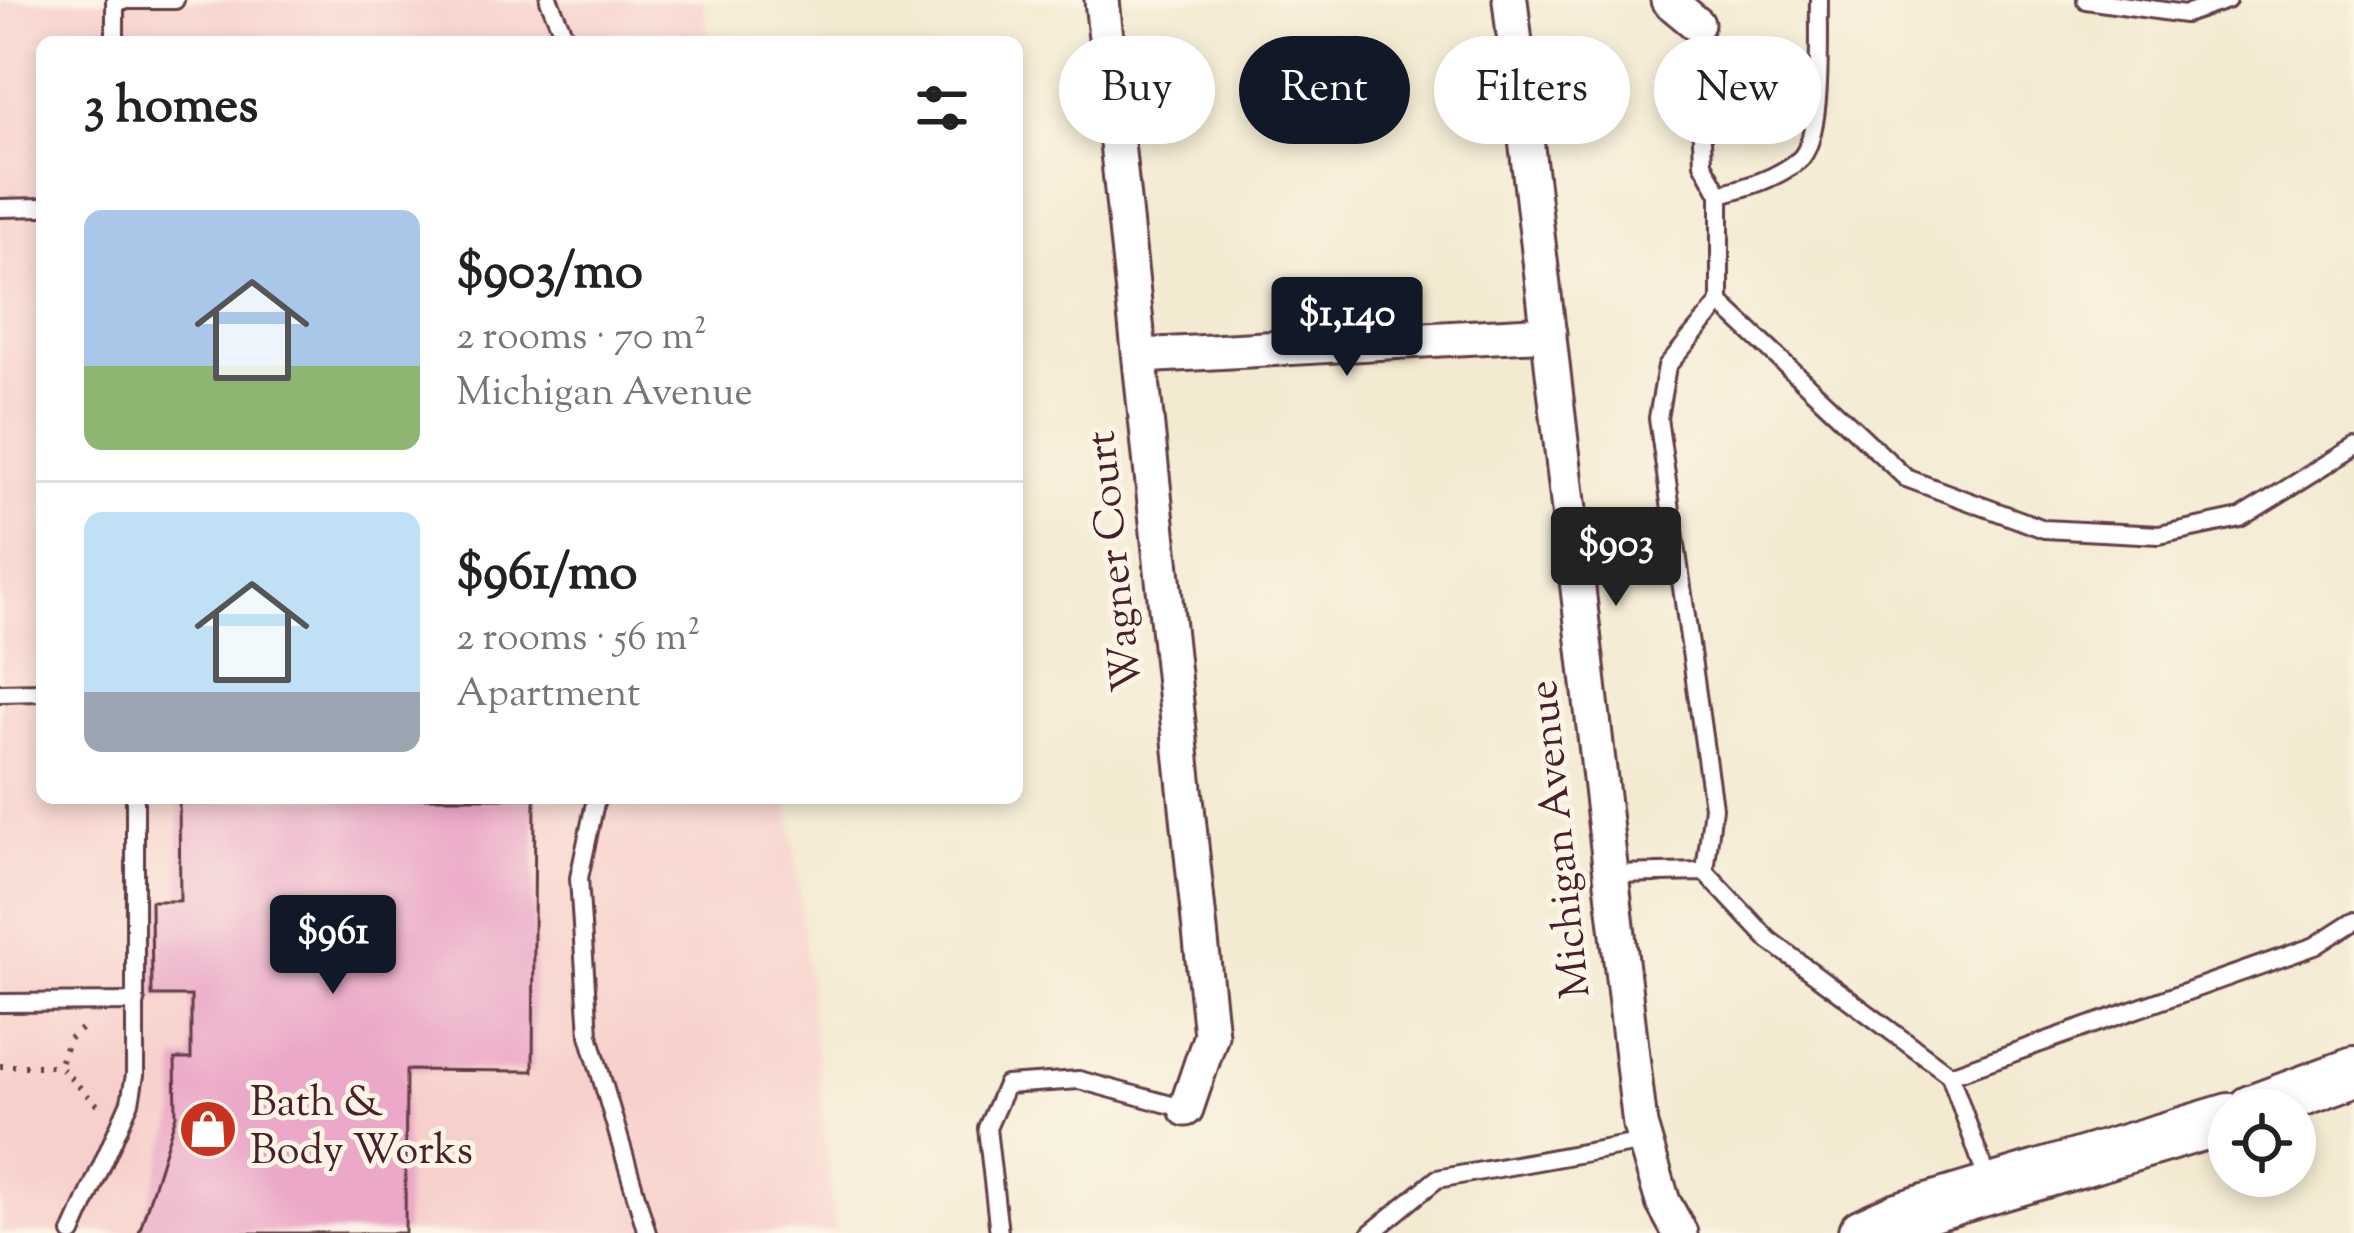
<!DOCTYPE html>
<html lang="en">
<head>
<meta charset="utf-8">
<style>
  :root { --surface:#fff; --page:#f6f6f6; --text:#222; --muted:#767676; --line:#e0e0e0; --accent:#111827 }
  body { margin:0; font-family:"Sorts Mill Goudy",serif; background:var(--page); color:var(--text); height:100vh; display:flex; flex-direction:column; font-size:45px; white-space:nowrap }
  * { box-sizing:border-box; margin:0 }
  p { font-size:39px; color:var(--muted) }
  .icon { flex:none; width:66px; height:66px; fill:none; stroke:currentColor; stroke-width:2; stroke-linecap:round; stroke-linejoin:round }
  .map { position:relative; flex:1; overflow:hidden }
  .details { position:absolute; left:36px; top:36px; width:987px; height:768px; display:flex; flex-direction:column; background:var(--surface); border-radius:18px; box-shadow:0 6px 18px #0003 }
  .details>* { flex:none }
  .guide { position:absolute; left:1059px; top:36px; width:1113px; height:108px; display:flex; gap:24px }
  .controls { position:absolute; left:2208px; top:1089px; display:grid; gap:24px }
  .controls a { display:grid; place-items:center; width:108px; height:108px; border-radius:50%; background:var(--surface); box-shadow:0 6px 18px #0003; font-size:60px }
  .price { position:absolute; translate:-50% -102px; padding:0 27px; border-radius:12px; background:var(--accent); color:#fff; font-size:39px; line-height:78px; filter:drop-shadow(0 3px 6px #0008) }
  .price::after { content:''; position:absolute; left:50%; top:72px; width:36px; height:27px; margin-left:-18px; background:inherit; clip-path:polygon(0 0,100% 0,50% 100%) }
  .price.selected { background:#222; color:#fff }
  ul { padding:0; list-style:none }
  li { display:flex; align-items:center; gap:36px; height:300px; padding:0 48px }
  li+li { border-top:3px solid var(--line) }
  li span { display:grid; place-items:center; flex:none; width:336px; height:240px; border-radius:18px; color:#555 }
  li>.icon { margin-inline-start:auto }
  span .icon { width:144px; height:144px; fill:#fffc; stroke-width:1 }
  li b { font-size:51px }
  h2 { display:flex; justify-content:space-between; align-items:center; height:144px; padding:0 48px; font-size:51px }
  .chip { padding:0 42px; border-radius:54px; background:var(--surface); box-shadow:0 6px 18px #0003; font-size:42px; line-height:108px }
  .chip.selected { background:var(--accent); color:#fff }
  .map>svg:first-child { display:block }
  .built { fill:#f7d0cb }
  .building { fill:#eba8c8 }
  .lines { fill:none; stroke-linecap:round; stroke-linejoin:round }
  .lane-casing { stroke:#633d44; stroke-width:22 }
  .street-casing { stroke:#633d44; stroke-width:39 }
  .secondary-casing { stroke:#633d44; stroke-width:54 }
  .path { stroke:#633d44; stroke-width:6; stroke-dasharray:3 9; stroke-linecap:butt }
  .lane { stroke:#fff; stroke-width:16 }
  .street { stroke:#fff; stroke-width:33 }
  .secondary { stroke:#fff; stroke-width:48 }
  .labels { text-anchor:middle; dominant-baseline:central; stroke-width:10; stroke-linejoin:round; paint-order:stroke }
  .street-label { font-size:42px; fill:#4a1f2b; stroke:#fcf5e5 }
  .poi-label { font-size:42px; fill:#4a1f2b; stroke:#fcf5e5; text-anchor:start }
</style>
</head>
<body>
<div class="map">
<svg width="2354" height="1233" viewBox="0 0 2354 1233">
  <rect width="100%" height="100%" fill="#fcf5e5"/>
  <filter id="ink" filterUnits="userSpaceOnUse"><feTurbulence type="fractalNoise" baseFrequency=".00833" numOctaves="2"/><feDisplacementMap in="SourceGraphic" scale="24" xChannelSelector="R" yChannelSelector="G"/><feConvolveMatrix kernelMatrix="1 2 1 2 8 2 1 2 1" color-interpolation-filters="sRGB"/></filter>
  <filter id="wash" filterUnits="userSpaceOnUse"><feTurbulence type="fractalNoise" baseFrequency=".004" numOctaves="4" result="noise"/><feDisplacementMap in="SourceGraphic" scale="48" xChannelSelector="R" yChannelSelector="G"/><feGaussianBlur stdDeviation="2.7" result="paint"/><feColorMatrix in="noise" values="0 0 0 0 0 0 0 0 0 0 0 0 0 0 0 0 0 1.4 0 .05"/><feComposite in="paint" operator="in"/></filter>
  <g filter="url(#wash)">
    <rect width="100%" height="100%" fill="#f3ead1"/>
    <path class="built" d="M0 0H704L709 42H42V798H789L836 1233H0Z"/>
    <g id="blocks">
      <path class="building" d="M179 798H535L533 1071 406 1070 405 1233H139L176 1115 175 1059H191V996H152L151 901H180Z"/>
    </g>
  </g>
  <g filter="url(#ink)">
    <use href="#blocks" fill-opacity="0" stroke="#633d44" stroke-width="3"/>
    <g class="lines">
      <g class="lane-casing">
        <g id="lane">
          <path d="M115 0H175"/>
          <path d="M115 0V42"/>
          <path d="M549 0 567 42"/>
          <path d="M2086 0 2185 14 2227 0"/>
          <path d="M1697 24 1703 163 1720 194V303L1906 478 2044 529 2159 535 2240 518 2354 447"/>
          <path d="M1720 194C1747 187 1776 179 1799 160 1824 138 1818 35 1819 0"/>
          <path d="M0 208 42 207"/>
          <path d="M0 693 42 692"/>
          <path d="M596 798 579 878 589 1035 647 1233"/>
          <path d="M1705 872 1713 807 1658 418 1667 366 1720 303"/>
          <path d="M1612 874 1705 872 1769 940 1950 1075 2315 946 2354 921"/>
          <path d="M0 1003 136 1002"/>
          <path d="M1950 1075 1990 1187"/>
          <path d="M72 1233 130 1102 135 1075V798"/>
          <path d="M999 1233 987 1128 1006 1085 1079 1080 1186 1109"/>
          <path d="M1371 1233 1437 1179 1644 1142"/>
        </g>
      </g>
      <g class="street-casing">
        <g id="street">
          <path d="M1102 0 1211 1035 1186 1109"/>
          <path d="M1510 0 1640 1125 1663 1202 1680 1233"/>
          <path d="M1668 0 1697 24"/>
          <path d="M1141 356 1549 333"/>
        </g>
      </g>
      <g class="secondary-casing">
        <g id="secondary">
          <path d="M2251 1110 2354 1072"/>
          <path d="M1863 1233 1898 1217 2229 1118"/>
        </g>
      </g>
      <g class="path">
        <path d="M81 1029 69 1039 59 1066 98 1106"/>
        <path d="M0 1066H59"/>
      </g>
      <use href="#lane" class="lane"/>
      <use href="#street" class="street"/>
      <use href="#secondary" class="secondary"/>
    </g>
  </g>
  <defs>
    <g id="shop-disc" transform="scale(3)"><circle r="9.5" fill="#c8321e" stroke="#fcf5e5"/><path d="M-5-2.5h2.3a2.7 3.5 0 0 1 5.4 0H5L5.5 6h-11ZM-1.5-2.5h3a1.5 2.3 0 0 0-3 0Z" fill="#fff"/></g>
  </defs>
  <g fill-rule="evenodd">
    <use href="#shop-disc" x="208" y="1129"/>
  </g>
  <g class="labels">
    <g class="street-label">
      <text transform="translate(1117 561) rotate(-96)">Wagner Court</text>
      <text transform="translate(1562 839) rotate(-96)">Michigan Avenue</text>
    </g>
    <g class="poi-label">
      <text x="250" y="1105">Bath &amp;<tspan x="250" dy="48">Body Works</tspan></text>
    </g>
  </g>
</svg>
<div class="controls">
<a><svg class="icon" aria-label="locate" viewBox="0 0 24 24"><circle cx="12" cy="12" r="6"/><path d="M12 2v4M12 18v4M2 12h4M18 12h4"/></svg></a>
</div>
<b class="price" style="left:1347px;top:379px">$1,140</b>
<b class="price selected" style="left:1616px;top:609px">$903</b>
<b class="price" style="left:333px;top:997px">$961</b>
<div class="guide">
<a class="chip">Buy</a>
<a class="chip selected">Rent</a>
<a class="chip">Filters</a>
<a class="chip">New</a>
</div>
<section class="details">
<h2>3 homes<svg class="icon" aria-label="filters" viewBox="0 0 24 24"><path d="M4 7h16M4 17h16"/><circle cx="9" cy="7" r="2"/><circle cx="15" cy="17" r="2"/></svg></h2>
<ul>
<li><span style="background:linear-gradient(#a9c7e8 65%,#8fb573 0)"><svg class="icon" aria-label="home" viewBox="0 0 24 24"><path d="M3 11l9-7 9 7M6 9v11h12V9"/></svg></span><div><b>$903/mo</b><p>2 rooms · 70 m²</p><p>Michigan Avenue</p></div></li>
<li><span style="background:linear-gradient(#bfe0f5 75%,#9aa5b1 0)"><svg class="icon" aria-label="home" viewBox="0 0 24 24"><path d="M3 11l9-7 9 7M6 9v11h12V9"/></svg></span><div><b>$961/mo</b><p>2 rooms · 56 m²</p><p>Apartment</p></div></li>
</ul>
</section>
</div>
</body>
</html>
